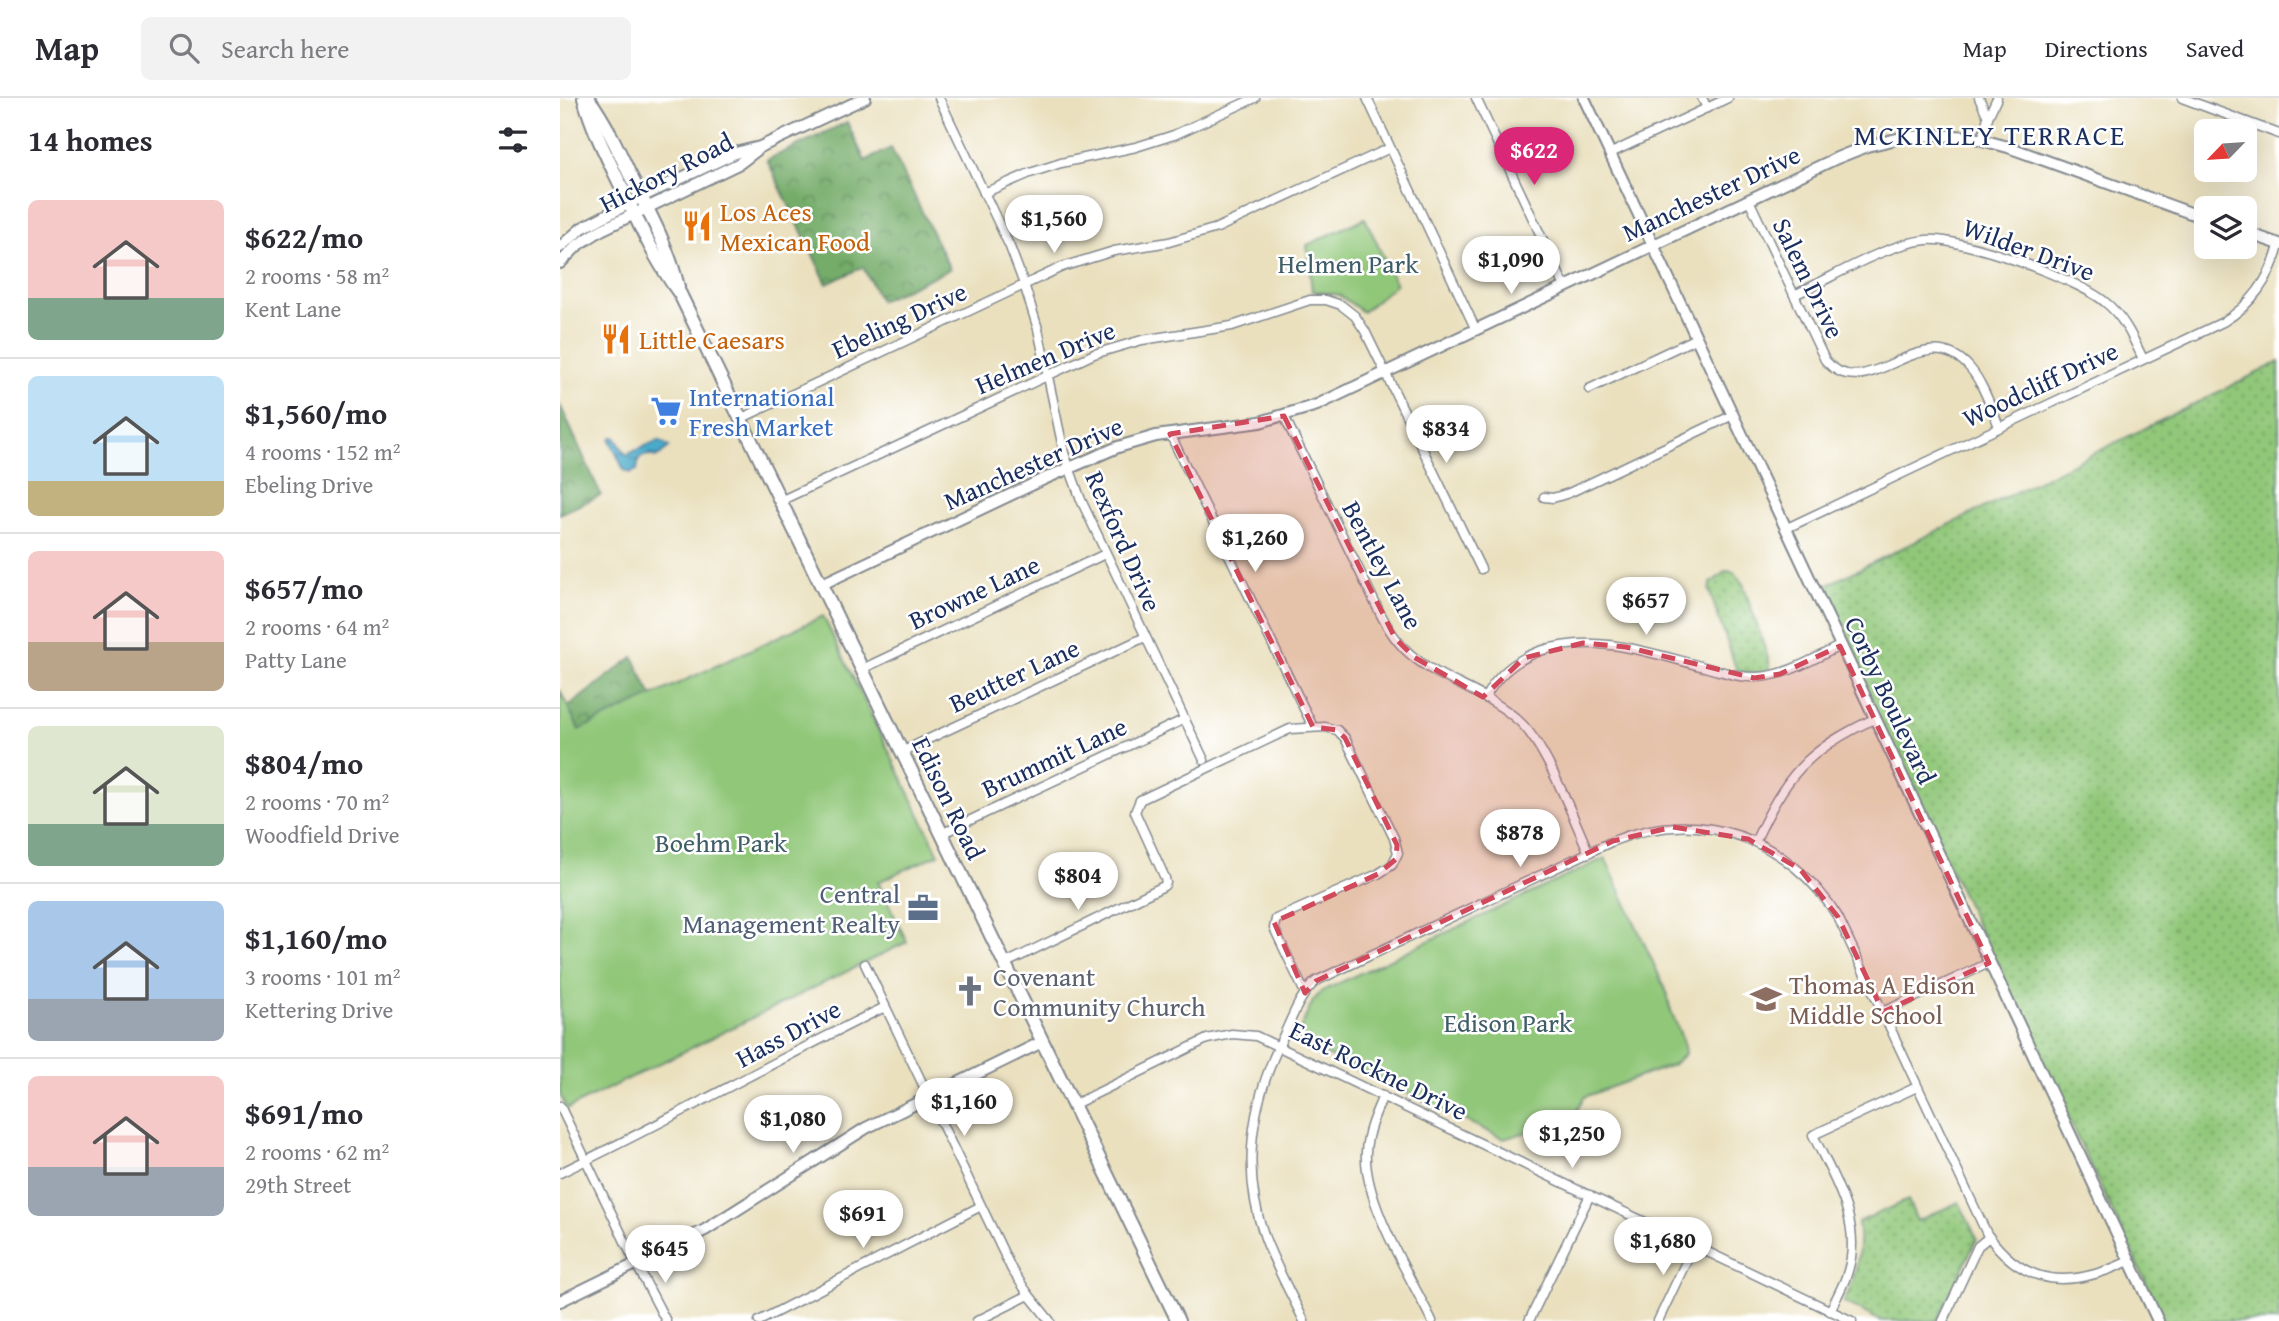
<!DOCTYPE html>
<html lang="en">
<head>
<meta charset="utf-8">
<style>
  :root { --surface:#fff; --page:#f2f2f3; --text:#2b2b33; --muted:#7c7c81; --line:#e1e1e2; --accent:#db2777 }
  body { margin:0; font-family:"Gentium Book Plus",serif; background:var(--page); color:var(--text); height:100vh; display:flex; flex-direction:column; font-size:26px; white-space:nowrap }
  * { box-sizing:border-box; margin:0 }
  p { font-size:23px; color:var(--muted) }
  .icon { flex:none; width:38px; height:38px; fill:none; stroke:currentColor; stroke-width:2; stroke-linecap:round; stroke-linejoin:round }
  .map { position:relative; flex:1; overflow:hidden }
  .details { display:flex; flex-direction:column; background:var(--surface); width:560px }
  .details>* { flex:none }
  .needle { width:46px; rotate:245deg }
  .controls { position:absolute; left:1634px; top:21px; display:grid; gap:14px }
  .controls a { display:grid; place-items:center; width:63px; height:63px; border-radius:10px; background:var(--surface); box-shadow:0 7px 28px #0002; font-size:35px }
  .price { position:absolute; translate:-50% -60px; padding:0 16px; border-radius:24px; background:#fff; color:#222; font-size:23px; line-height:46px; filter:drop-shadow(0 2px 4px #0008) }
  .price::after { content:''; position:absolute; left:50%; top:42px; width:21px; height:16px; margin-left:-10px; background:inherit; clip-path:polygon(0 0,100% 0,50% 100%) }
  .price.selected { background:var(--accent); color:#fff }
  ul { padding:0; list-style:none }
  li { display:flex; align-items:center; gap:21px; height:175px; padding:0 28px }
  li+li { border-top:2px solid var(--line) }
  li span { display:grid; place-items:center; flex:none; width:196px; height:140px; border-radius:10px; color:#555 }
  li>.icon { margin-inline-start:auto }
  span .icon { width:84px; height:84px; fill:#fffc; stroke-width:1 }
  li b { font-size:30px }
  h2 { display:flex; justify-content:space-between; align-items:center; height:84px; padding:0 28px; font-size:30px }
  header { display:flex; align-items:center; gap:42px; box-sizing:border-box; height:98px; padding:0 35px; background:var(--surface); border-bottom:2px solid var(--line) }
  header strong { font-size:33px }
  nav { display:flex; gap:38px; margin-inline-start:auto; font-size:24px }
  .search { width:490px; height:63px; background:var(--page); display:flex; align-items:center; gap:18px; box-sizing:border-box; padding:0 24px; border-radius:10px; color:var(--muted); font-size:26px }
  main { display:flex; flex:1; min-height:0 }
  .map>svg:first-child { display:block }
  .grass { fill:url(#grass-dots); stroke:#567b6c; stroke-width:2 }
  .forest { fill:url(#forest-crowns); stroke:#486e64; stroke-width:2 }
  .park { fill:#91c779; stroke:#567b6c; stroke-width:2 }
  .water { fill:url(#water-waves); stroke:#326c94; stroke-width:2 }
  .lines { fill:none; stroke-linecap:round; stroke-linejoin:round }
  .minor-casing { stroke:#82888e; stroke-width:11 }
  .tertiary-casing { stroke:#82888e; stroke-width:14 }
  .secondary-casing { stroke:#82888e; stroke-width:16 }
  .minor { stroke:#fff; stroke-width:8 }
  .tertiary { stroke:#fff; stroke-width:10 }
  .secondary { stroke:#fff; stroke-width:12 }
  .marked { fill:#d1495b; fill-opacity:0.2; stroke:#d1495b; stroke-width:5; stroke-dasharray:14 9; stroke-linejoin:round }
  .labels { text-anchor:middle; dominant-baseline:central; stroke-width:5; stroke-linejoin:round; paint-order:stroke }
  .street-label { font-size:26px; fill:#1b2f5e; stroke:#fff }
  .food-label { font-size:26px; fill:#c56008; stroke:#fff; text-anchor:start }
  .park-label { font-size:26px; fill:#3e5d66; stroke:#fff }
  .shop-label { font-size:26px; fill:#366cbe; stroke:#fff; text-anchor:start }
  .service-label { font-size:26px; fill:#4e5e75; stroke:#fff; text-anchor:end }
  .worship-label { font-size:26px; fill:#5b616d; stroke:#fff; text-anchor:start }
  .education-label { font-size:26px; fill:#785e54; stroke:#fff; text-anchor:start }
  .neighbourhood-label { font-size:28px; letter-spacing:2px; fill:#1b2f5e; stroke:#fff }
</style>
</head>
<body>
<header>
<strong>Map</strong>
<div class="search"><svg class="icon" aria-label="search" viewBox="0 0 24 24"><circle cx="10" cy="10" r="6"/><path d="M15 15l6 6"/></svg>Search here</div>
<nav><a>Map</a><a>Directions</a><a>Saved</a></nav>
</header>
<main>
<section class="details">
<h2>14 homes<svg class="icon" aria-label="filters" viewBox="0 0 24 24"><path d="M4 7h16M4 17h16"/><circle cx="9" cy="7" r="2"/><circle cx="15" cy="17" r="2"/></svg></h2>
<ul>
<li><span style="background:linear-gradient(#f6c9c9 70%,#7fa58c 0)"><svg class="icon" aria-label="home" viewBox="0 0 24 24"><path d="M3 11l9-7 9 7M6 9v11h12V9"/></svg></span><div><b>$622/mo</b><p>2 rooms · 58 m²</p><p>Kent Lane</p></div></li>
<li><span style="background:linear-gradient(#bfe0f5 75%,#c2b280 0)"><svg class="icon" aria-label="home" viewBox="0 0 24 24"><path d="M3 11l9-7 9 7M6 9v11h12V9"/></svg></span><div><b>$1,560/mo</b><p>4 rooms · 152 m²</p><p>Ebeling Drive</p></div></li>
<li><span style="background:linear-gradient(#f6c9c9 65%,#b9a48a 0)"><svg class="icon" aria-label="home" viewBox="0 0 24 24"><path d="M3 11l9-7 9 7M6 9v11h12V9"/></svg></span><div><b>$657/mo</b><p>2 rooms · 64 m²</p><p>Patty Lane</p></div></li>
<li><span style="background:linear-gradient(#dfe7d0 70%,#7fa58c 0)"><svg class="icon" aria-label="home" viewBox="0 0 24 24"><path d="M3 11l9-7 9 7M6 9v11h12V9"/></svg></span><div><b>$804/mo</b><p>2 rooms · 70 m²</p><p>Woodfield Drive</p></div></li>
<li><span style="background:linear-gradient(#a9c7e8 70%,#9aa5b1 0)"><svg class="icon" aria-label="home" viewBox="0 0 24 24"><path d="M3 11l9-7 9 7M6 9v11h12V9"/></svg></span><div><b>$1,160/mo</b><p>3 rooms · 101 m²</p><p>Kettering Drive</p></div></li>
<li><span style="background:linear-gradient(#f6c9c9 65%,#9aa5b1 0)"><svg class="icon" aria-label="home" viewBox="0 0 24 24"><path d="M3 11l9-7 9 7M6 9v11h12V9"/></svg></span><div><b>$691/mo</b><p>2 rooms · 62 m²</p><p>29th Street</p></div></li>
</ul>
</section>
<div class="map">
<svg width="1719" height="1223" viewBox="0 0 1719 1223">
  <defs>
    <pattern id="grass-dots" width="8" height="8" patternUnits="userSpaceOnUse" patternTransform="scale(1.75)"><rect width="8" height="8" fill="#91c779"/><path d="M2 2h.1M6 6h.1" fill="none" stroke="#76a266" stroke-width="1.8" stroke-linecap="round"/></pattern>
    <pattern id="forest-crowns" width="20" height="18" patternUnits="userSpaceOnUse" patternTransform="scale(1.75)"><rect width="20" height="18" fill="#74ac69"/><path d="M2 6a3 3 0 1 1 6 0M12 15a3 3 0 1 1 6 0" fill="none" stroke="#5e8c5a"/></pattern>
    <pattern id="water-waves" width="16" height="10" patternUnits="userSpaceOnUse" patternTransform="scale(1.75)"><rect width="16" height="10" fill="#4aaac9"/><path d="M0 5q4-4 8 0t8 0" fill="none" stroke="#3d8ba6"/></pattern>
  </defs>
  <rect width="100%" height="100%" fill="#fff"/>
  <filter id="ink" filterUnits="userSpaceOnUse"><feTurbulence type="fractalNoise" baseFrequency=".0143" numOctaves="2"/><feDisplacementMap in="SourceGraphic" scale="14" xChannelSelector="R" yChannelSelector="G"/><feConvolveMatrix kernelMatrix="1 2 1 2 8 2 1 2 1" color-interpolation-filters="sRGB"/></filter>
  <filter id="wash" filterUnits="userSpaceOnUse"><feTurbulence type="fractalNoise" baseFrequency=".00686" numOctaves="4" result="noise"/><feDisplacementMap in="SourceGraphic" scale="28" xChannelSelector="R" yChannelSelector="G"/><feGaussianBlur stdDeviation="1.57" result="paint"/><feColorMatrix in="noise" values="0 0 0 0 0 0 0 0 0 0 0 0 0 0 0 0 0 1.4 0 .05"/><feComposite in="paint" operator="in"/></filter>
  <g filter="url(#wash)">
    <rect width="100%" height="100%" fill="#eae0be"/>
    <g class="grass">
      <path d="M1719 264V1223H1604L1297 574 1263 489Z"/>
      <path d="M1166 473 1174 474 1183 486 1210 566 1209 571 1204 576 1181 574 1176 570 1149 492 1151 485Z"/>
      <path d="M1348 1102 1357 1123 1399 1104 1417 1141 1377 1223H1321L1284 1204C1297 1178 1302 1153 1298 1124Z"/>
    </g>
    <g class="forest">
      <path d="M287 24 305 63 331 50 390 171 320 203 303 169 267 186 207 62Z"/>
      <path d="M0 307 41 397 0 416Z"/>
      <path d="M73 559 92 598 88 606 0 641 19 632 8 609Z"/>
    </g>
    <g class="park">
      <path d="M805 120 836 186 803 214 779 197 752 193 747 147Z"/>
      <path d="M263 518 379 756 318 784 347 844 7 1011 0 997V592L19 632Z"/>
      <path d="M1045 760 1108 897C1107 914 1124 934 1125 956L1112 967 1024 999 1013 1020 944 1041 735 942 753 903 762 893Z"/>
    </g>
    <path class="water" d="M52 339H55L66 357 99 342 109 349 97 359 87 357 79 360 77 372 70 375 64 372 50 342Z"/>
  </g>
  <g filter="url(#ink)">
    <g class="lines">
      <g class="minor-casing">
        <g id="minor">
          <path d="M379 0 450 149 464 186 478 231 504 355 521 402 644 662"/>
          <path d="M807 0 916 232"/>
          <path d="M916 0 1005 189"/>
          <path d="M1142 0 1147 10"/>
          <path d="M1419 0 1428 19"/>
          <path d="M1622 0 1719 36"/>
          <path d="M1422 42 1428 19 1437 0"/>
          <path d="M1051 55 1168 0"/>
          <path d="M424 95 470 75 501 65 576 49 614 37 695 0"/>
          <path d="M1189 102 1265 262C1307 312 1362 215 1410 270 1423 285 1431 310 1439 328"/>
          <path d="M1234 197C1272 180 1325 146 1366 142 1401 139 1518 181 1545 204 1564 219 1573 240 1583 261"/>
          <path d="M1029 291 1137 240"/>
          <path d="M724 318 819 513C827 529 836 544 850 556 882 584 928 594 959 623 986 647 1013 720 1029 755"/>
          <path d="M180 321 502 169 554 153 609 144 657 130 830 50"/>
          <path d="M610 336 753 629"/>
          <path d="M984 399 993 400 1009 395 1173 317"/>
          <path d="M220 403 534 256 582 242 672 228 750 202H766L781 207 795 218 805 233 921 471"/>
          <path d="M1227 430 1663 224C1693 206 1710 181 1719 148"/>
          <path d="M302 571 545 456"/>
          <path d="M925 600C937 577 955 562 980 553 1037 534 1093 556 1148 570 1164 574 1180 580 1196 579 1225 579 1254 560 1280 548"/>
          <path d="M341 654 585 539"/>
          <path d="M381 736 625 621"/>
          <path d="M1195 744C1226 677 1247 652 1314 621"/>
          <path d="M305 866 452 1172 469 1197 490 1223"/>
          <path d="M444 866 604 788 606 785 605 780 575 714 580 702 730 631 765 629 777 632 785 640 834 740 838 755 832 767 818 776 716 821 714 830 745 895"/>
          <path d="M1323 914 1429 865"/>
          <path d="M823 998C815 1016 807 1034 806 1054 803 1103 850 1178 872 1223"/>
          <path d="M513 1007 647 941 672 936 696 938 1292 1223"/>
          <path d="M0 1008 72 1158 106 1223"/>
          <path d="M0 1075C110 1022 216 962 325 909"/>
          <path d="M1270 1213C1276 1200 1284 1187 1288 1173 1303 1124 1273 1079 1253 1037L1357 989"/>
          <path d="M199 1223 421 1108"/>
          <path d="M417 1223 469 1197"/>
          <path d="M744 1223C731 1196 716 1169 705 1140 681 1074 691 1006 721 943 731 923 739 897 756 883L1053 743C1141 707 1230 741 1278 819L1427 1136C1466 1191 1512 1190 1569 1163"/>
          <path d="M969 1223 1030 1097"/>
          <path d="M1098 1223 1134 1147"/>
          <path d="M1383 1223 1418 1148 1429 1139"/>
        </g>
      </g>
      <g class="tertiary-casing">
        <g id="tertiary">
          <path d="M1024 0 1598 1223"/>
          <path d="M1685 134 1719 146"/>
          <path d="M0 149 22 130 81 99 175 55 200 49 305 0"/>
          <path d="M0 165 18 147 41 132 180 65 197 52"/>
          <path d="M260 487 484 381 558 349 596 338 700 324 757 307 1277 60 1307 48 1341 40 1375 37 1411 39 1448 49 1647 121"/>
          <path d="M0 1203 145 1132 306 1030 482 944"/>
        </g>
      </g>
      <g class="secondary-casing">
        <g id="secondary">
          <path d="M24 0C32 30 46 57 60 86 78 124 95 162 120 196L618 1223"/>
          <path d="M28 0C45 23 57 49 69 75 88 112 108 148 118 189"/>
        </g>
      </g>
      <use href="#minor" class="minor"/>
      <use href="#tertiary" class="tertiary"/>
      <use href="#secondary" class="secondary"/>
    </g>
  </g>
  <path class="marked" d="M724 318 835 540 854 559 923 599 964 560 1023 545 1066 549 1194 580 1220 576 1280 548 1429 865 1323 914 1278 819 1240 771 1188 741 1113 729 1053 743 756 883 745 895 714 824 818 776 836 761 837 747 785 640 777 632 753 629 610 336Z"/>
  <defs>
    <g id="restaurant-bare" transform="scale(2.415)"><path d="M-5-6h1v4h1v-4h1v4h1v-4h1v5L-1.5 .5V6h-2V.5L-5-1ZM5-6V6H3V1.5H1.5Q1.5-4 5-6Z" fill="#e8710a" stroke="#fff" stroke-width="2.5" paint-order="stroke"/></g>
    <g id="supermarket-bare" transform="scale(2.415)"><path d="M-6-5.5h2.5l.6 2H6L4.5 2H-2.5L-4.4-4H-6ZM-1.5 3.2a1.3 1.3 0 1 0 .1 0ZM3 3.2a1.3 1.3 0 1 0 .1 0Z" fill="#3f7fe0" stroke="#fff" stroke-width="2.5" paint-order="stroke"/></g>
    <g id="office-bare" transform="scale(2.415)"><path d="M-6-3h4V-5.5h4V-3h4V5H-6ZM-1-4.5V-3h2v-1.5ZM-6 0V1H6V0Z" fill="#5c6f8a" stroke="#fff" stroke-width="2.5" paint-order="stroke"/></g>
    <g id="church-bare" transform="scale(2.415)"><path d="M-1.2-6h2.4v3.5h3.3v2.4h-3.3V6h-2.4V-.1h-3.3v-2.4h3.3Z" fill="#6b7280" stroke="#fff" stroke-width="2.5" paint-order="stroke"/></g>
    <g id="school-bare" transform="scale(2.415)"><path d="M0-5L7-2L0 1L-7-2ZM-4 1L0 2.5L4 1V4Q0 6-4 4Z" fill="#8d6e63" stroke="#fff" stroke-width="2.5" paint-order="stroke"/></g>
  </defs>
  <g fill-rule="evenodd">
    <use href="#restaurant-bare" x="137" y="128"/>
    <use href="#restaurant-bare" x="56" y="241"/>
    <use href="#supermarket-bare" x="106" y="313"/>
    <use href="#office-bare" x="363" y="810"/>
    <use href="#church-bare" x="410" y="893"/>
    <use href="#school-bare" x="1206" y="901"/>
  </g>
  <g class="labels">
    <g class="street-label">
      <text transform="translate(106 74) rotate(-27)">Hickory Road</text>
      <text transform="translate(1151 95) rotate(-25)">Manchester Drive</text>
      <text transform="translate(1469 151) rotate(20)">Wilder Drive</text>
      <text transform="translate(1249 180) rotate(64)">Salem Drive</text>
      <text transform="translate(339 222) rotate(-25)">Ebeling Drive</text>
      <text transform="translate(485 259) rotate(-23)">Helmen Drive</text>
      <text transform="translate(1480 286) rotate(-25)">Woodcliff Drive</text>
      <text transform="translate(473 365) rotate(-24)">Manchester Drive</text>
      <text transform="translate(564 443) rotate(66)">Rexford Drive</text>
      <text transform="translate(823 467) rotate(62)">Bentley Lane</text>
      <text transform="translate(414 494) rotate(-25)">Browne Lane</text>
      <text transform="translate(454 577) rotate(-25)">Beutter Lane</text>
      <text transform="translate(1331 602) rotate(65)">Corby Boulevard</text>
      <text transform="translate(494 659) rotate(-25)">Brummit Lane</text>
      <text transform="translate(389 700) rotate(64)">Edison Road</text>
      <text transform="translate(228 935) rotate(-28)">Hass Drive</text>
      <text transform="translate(819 972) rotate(26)">East Rockne Drive</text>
    </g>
    <g class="food-label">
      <text x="160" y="113">Los Aces<tspan x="160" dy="30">Mexican Food</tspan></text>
      <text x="79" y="241">Little Caesars</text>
    </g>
    <g class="park-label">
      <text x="788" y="165">Helmen Park</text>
      <text x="161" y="744">Boehm Park</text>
      <text x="948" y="924">Edison Park</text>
    </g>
    <g class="shop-label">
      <text x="129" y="298">International<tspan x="129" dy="30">Fresh Market</tspan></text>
    </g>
    <g class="service-label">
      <text x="340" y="795">Central<tspan x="340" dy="30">Management Realty</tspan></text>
    </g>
    <g class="worship-label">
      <text x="433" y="878">Covenant<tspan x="433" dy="30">Community Church</tspan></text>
    </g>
    <g class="education-label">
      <text x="1229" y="886">Thomas A Edison<tspan x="1229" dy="30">Middle School</tspan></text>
    </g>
    <g class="neighbourhood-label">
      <text x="1430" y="36">MCKINLEY TERRACE</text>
    </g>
  </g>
</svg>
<div class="controls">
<a><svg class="needle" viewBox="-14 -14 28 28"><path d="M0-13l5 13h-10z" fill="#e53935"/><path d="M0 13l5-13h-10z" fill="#7c7c81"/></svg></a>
<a><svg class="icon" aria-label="layers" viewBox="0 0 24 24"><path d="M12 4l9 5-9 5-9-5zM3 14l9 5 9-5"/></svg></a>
</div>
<b class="price selected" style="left:974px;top:89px">$622</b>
<b class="price" style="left:494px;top:157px">$1,560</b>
<b class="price" style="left:951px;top:198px">$1,090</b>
<b class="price" style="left:886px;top:367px">$834</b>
<b class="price" style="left:695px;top:476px">$1,260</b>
<b class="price" style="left:1086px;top:539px">$657</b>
<b class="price" style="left:960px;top:771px">$878</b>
<b class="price" style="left:518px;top:814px">$804</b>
<b class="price" style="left:404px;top:1040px">$1,160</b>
<b class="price" style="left:233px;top:1057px">$1,080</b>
<b class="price" style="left:1012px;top:1072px">$1,250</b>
<b class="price" style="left:303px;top:1152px">$691</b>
<b class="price" style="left:1103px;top:1179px">$1,680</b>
<b class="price" style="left:105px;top:1187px">$645</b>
</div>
</main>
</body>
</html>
